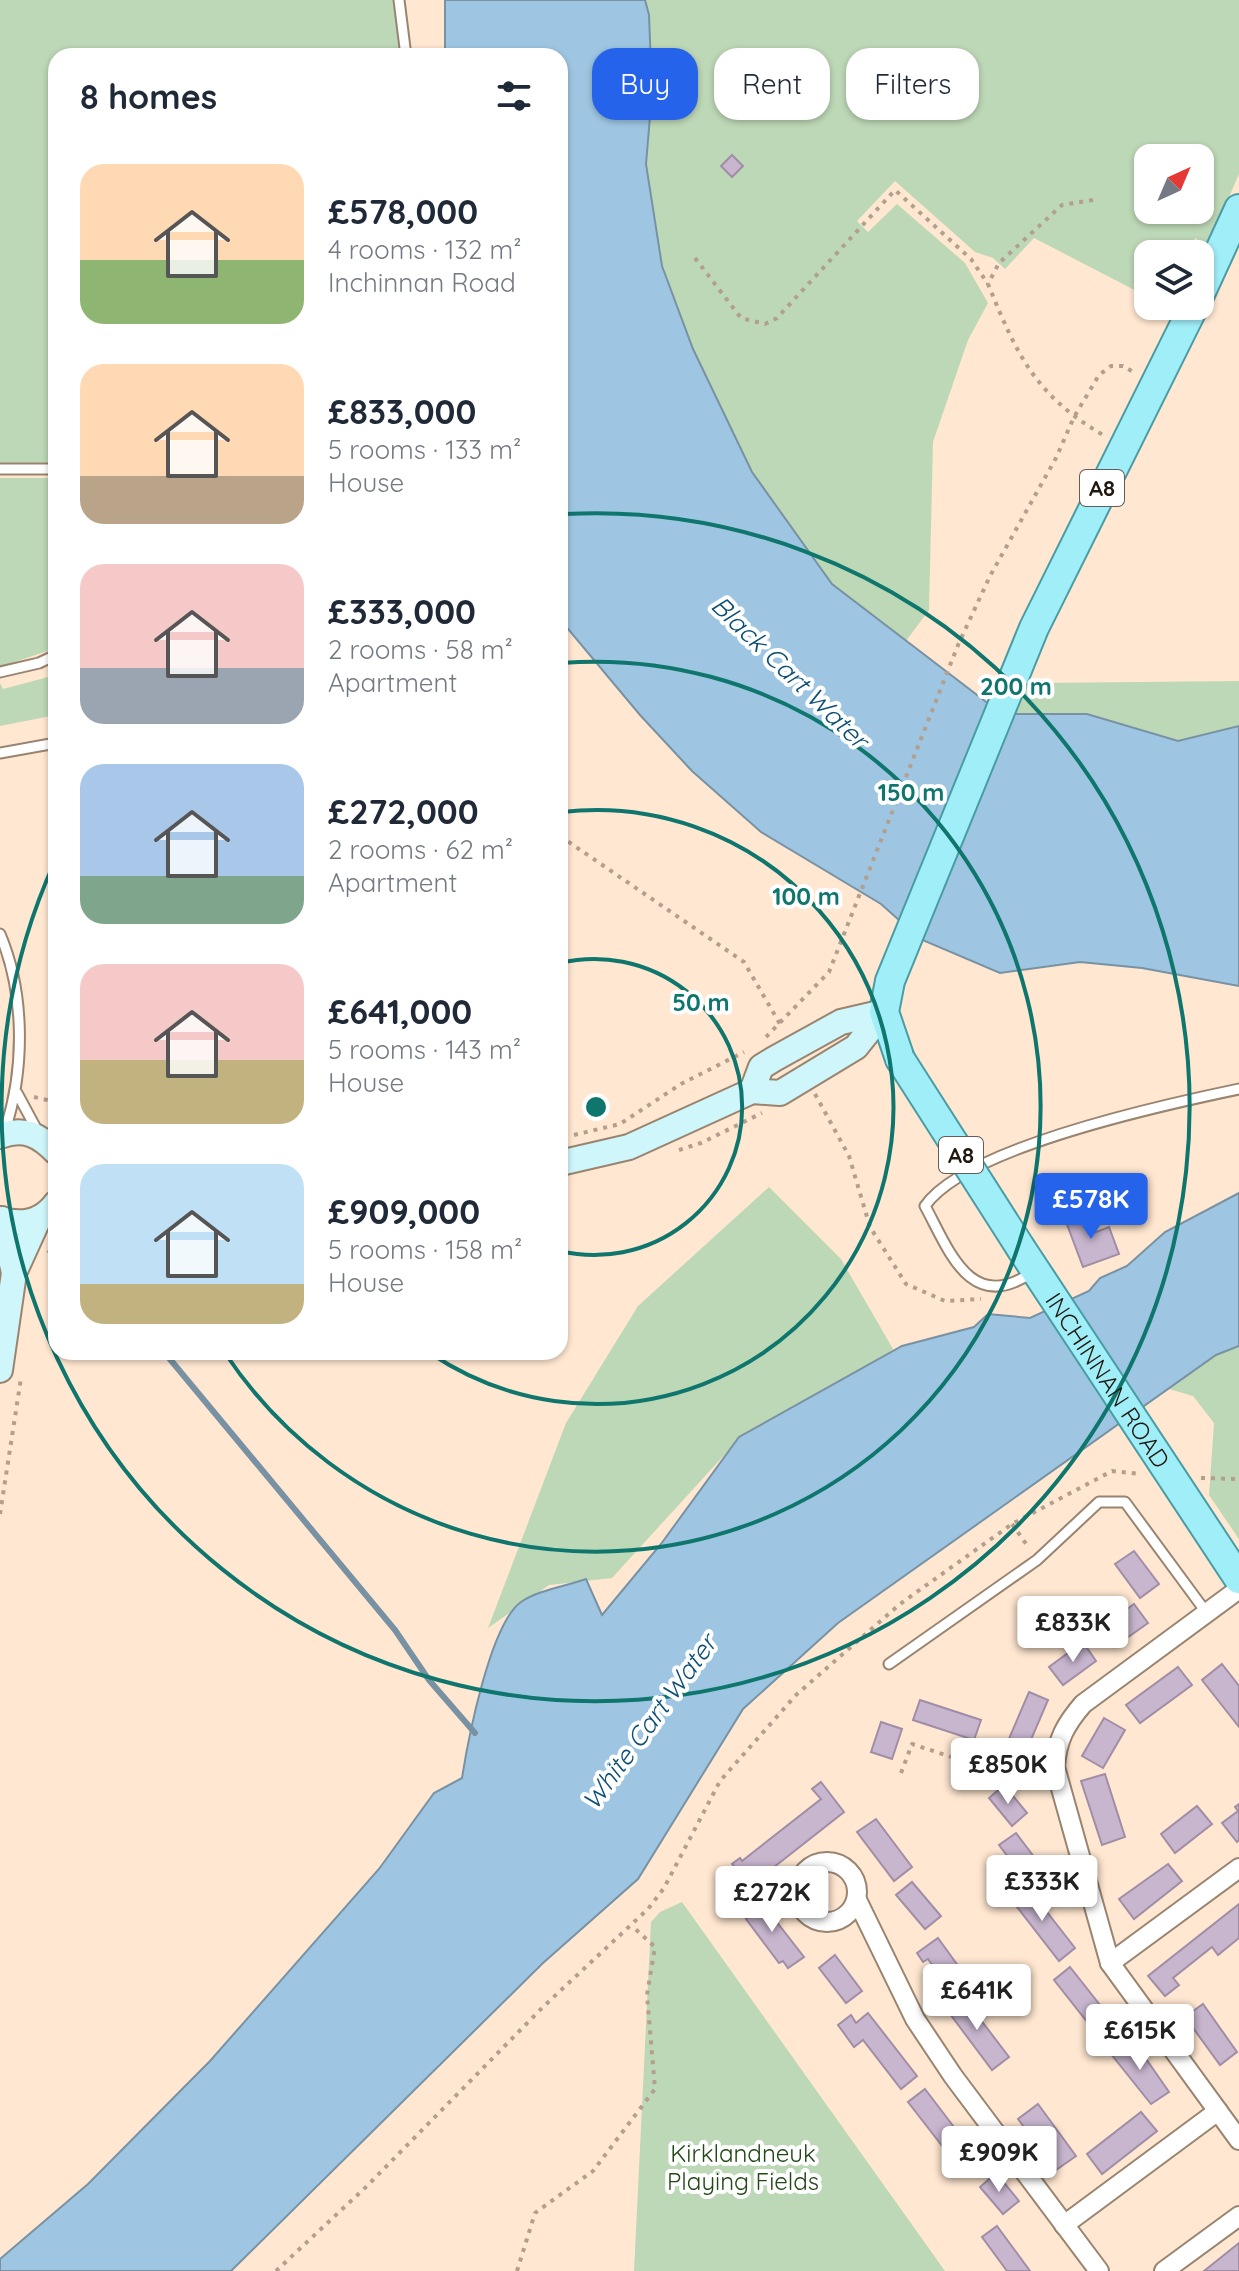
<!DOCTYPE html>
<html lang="en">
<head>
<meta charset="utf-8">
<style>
  :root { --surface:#fff; --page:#f2f2f3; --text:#1f2937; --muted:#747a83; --accent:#2563eb }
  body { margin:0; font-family:Quicksand,sans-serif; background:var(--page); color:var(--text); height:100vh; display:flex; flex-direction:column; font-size:30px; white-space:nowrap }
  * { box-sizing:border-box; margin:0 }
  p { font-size:26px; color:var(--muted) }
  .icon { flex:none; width:44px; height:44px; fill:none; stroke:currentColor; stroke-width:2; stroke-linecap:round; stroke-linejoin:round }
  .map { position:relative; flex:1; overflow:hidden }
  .drawer { position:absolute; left:48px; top:48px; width:520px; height:1312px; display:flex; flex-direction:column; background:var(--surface); border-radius:24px; box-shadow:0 2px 6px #0004 }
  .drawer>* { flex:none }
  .top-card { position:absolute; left:592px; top:48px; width:526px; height:72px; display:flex; gap:16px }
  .needle { width:52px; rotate:44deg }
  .fabs { position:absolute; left:1134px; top:144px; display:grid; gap:16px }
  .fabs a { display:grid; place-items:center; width:80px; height:80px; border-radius:16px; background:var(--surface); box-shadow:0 2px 6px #0004; font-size:40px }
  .price { position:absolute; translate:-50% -68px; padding:0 18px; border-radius:8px; background:#fff; color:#222; font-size:26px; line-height:52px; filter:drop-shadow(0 2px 4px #0008) }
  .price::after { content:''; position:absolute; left:50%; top:48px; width:24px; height:18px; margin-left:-12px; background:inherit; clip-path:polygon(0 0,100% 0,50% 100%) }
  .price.current { background:var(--accent); color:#fff }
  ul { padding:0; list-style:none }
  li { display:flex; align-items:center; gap:24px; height:200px; padding:0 32px }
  li span { display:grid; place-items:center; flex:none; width:224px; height:160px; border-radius:24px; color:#555 }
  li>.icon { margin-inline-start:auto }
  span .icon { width:96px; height:96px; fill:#fffc; stroke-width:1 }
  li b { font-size:34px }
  h2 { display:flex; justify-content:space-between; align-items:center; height:96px; padding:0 32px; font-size:34px }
  .pill { padding:0 28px; border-radius:24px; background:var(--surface); box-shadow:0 2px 6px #0004; font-size:28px; line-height:72px }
  .pill.current { background:var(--accent); color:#fff }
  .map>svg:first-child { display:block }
  .green { fill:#bdd8b6; fill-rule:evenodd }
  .water { fill:#9ec6e2; stroke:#7892a3; stroke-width:2 }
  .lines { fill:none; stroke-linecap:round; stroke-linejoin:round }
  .stream { stroke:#7892a3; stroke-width:6 }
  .building { fill:#c8b6cf; stroke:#9f8ea5; stroke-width:2 }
  .lane-casing { stroke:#998470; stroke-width:13 }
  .street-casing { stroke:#998470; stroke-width:22 }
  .secondary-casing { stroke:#998470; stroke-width:28 }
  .primary-casing { stroke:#4a9ca4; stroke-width:32 }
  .path { stroke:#b29f8e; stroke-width:4; stroke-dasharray:4 6; stroke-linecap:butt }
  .lane { stroke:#fff; stroke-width:9 }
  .street { stroke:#fff; stroke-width:18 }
  .secondary { stroke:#cff7fb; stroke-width:24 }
  .primary { stroke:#a0eef8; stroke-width:28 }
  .primary-bridge-casing { stroke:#4a9ca4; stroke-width:32; stroke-linecap:butt }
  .primary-bridge { stroke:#a0eef8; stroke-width:28 }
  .ring { fill:none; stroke:#0f766e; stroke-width:4 }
  .labels { text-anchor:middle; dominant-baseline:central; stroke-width:8; stroke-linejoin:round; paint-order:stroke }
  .shield { fill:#fff; stroke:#635d58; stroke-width:2 }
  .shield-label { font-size:22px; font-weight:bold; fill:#201810 }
  .street-label { font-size:24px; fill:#201810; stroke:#fff }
  .park-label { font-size:24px; fill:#224817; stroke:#fff }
  .water-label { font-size:26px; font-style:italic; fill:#0b4f75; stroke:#fff }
  .centre { fill:#0f766e; stroke:#fff; stroke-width:4 }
  .ring-label { font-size:24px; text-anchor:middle; font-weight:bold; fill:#0f766e; stroke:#fff; stroke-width:8; stroke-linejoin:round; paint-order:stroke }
</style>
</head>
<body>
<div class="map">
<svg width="1239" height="2271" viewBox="0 0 1239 2271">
  <rect width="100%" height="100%" fill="#ffe7d1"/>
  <g class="green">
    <path d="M0 0H394L401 56H56V466H0Z"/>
    <path d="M645 0H1239V174L1208 246 1195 238 1188 254H1148V297L1034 238 1005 269 993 258 975 252 895 181 857 221 868 232 897 204 965 263 988 303 968 340 933 442 929 610 906 641 832 584 752 472 693 349 662 266 646 164 652 93 649 15ZM1148 158H1200V210H1148Z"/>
    <path d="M0 478H56V648L0 667Z"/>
    <path d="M56 664V715L0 726V683L3 689 52 676V666Z"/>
    <path d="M1028 679 1038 683 1239 681V726L1178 741 1087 714 1010 715Z"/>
    <path d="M769 1187 841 1259 893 1349 862 1374 727 1452 612 1578 549 1585 488 1628 566 1423 638 1306Z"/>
    <path d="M1239 1346V1539L1209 1495 1214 1423 1193 1396 1169 1389 1216 1355Z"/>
    <path d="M682 1902 945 2271H634L651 1922 660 1912Z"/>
  </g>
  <g class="water">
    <path d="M445 0H645L649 15 652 93 646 164 662 266 693 349 752 472 832 584 1002 714H1087L1178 741 1239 726V986L1142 968 1080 962 1000 973 920 939 881 904 761 832 692 771 640 715 563 623 560 618V56H445Z"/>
    <path d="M1239 1193V1346L1216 1355 838 1623 743 1709 638 1879 543 1963 231 2271H0V2259L88 2184 210 2061 379 1869 434 1793 462 1778C468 1740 490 1624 521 1602 538 1590 567 1586 586 1579L602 1615 661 1544 739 1437 902 1346 974 1327 988 1314 1030 1318 1089 1291 1100 1278 1127 1266 1165 1232Z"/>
  </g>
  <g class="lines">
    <path class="stream" d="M164 1352 395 1630 429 1680 475 1733"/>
  </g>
  <g class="building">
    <path d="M732 155 743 166 732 177 721 166Z"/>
    <path d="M1083 1213 1091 1234 1109 1227 1119 1254 1083 1267 1065 1219Z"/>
    <path d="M1134 1551 1159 1584 1140 1598 1115 1564Z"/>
    <path d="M1134 1604 1148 1623 1114 1647 1101 1629Z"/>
    <path d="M1083 1642 1096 1661 1063 1685 1049 1667Z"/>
    <path d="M1222 1664 1239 1686V1727L1202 1680Z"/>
    <path d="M1178 1667 1192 1685 1140 1723 1126 1705Z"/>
    <path d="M1029 1692 1048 1700 1024 1756 1005 1748Z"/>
    <path d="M920 1700 981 1720 974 1740 913 1720Z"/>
    <path d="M1104 1718 1125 1730 1103 1768 1082 1756Z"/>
    <path d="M881 1722 902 1729 892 1759 871 1752Z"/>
    <path d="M1105 1774 1125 1837 1102 1845 1081 1781Z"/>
    <path d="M821 1782 844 1812 750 1886 732 1864 740 1858 742 1861 821 1799 812 1789Z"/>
    <path d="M1004 1785 1027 1813 1012 1826 989 1798Z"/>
    <path d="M1239 1804V1840L1237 1842 1222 1823 1238 1811 1235 1807Z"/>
    <path d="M1197 1806 1212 1824 1175 1853 1161 1834Z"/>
    <path d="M876 1819 912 1867 894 1881 857 1832Z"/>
    <path d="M1016 1833 1038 1862 1022 1875 999 1845Z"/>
    <path d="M1168 1864 1182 1881 1134 1919 1119 1899Z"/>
    <path d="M912 1882 941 1916 925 1929 896 1895Z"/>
    <path d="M1026 1885 1075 1948 1059 1961 1010 1898Z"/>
    <path d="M758 1898 804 1957 788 1968 783 1961 779 1963 746 1919 749 1917 743 1909Z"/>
    <path d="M1239 1904V1938L1218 1955 1212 1947 1173 1978 1179 1985 1165 1996 1148 1976Z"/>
    <path d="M938 1938 964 1974 947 1986 928 1959 923 1962 917 1953Z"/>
    <path d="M835 1955 862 1991 846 2003 819 1968Z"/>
    <path d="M1070 1967 1119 2029 1103 2042 1054 1980Z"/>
    <path d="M961 1994 1009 2057 992 2070 944 2006Z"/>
    <path d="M1203 2004 1237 2052 1220 2065 1185 2017Z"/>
    <path d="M868 2013 917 2076 901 2089 863 2040 854 2047 838 2025 851 2015 856 2023Z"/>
    <path d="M1133 2040 1169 2092 1151 2104 1111 2054Z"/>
    <path d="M925 2089 973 2152 957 2165 908 2102Z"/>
    <path d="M1038 2104 1076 2156 1056 2170 1018 2119Z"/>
    <path d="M1141 2112 1157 2131 1102 2174 1087 2154Z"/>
    <path d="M996 2173 1019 2201 1003 2214 980 2187Z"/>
    <path d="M997 2226 1030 2271H1007L982 2237Z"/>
    <path d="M1239 2243V2271H1204Z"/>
  </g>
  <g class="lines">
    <g class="lane-casing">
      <g id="lane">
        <path d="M399 0 406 56"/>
        <path d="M0 469H56"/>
        <path d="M0 672 39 663 56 655"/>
        <path d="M0 753 56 743"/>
        <path d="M0 934C25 993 25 1069 5 1130"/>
        <path d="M17 1093 38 1132"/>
        <path d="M1031 1273C970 1314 949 1250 925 1206 966 1147 1167 1104 1239 1089"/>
        <path d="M889 1664 1037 1560 1099 1502H1125L1206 1612"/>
      </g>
    </g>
    <g class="street-casing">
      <g id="street">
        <path d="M1239 1589 1083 1704C1065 1725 1057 1740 1055 1767L1110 1963 1239 2140"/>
        <circle cx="827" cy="1892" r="30"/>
        <path d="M857 1900 915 2019 953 2076 1099 2271"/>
        <path d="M1110 1963 1239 1868"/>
        <path d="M1064 2225 1218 2111"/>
        <path d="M1164 2271 1239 2216"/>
      </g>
    </g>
    <g class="secondary-casing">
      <g id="secondary">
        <path d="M752 1091 761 1067 774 1059 841 1022 884 1012"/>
        <path d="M0 1136C24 1127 39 1135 56 1152"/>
        <path d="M560 1163 629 1147 752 1091 780 1093 856 1047 884 1012"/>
        <path d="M0 1219C21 1226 42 1222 56 1203"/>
        <path d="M2 1219 14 1273"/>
        <path d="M0 1370 14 1273 39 1218"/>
      </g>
    </g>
    <g class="primary-casing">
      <g id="primary">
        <path d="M1200 294 1239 209"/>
        <path d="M900 1059 884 1012 890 981 1034 628 1194 306"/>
        <path id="s1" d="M1022 1250 1239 1579"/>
      </g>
    </g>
    <g class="path">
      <path d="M1093 200 1062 205 999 263 988 284C1017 355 1035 395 1103 435"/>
      <path d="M695 258 741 318 765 324 777 318 895 190 971 259 988 284"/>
      <path d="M560 836 744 962 780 1024"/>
      <path d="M766 1037 829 972 958 645 990 576 1056 458 1074 417 1099 375 1111 366H1123L1135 373"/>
      <path d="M815 1094 849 1156 870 1227 906 1284 945 1301 981 1299"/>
      <path d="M34 1097 56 1102"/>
      <path d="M574 1135 620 1124 681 1084 744 1052"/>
      <path d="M679 1150 701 1143 762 1113"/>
      <path d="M48 1253 56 1244"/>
      <path d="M1201 1478 1239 1479"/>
      <path d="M0 1514 21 1378"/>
      <path d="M1012 1524 1029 1548"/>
      <path d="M901 1773 912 1744 1000 1773 1017 1763H1037"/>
      <path d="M276 2271 367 2186 544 2006 648 1909 664 1888 720 1781 796 1695 900 1604 1012 1524 1112 1471 1141 1474"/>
      <path d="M517 2271 535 2213 593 2171 655 2089 647 1995 655 1947 632 1926"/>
    </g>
    <use href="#lane" class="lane"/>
    <use href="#street" class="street"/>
    <use href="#secondary" class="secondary"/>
    <use href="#primary" class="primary"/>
    <g class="primary-bridge-casing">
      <path id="primary-bridge" d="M900 1059 1022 1250"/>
    </g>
    <use href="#primary-bridge" class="primary-bridge"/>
  </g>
  <g class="ring">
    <path d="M560 963A148 148 0 1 1 560 1251"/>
    <path d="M562 812A297 297 0 1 1 430 1353"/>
    <path d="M561 663A445 445 0 1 1 225 1353"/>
    <path d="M565 514A594 594 0 1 1 55 861"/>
  </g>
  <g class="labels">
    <g class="shield">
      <rect x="1080" y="470" width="44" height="36" rx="6"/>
      <rect x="939" y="1137" width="44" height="36" rx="6"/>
    </g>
    <g class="shield-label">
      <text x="1102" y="488">A8</text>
      <text x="961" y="1155">A8</text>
    </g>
    <g class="street-label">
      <text stroke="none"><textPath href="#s1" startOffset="156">INCHINNAN ROAD</textPath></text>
    </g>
    <g class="park-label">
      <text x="743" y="2153">Kirklandneuk<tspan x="743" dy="28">Playing Fields</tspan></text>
    </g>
    <g class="water-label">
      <text transform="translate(790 672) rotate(44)">Black Cart Water</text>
      <text transform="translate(649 1722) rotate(-54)">White Cart Water</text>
    </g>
  </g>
  <circle cx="596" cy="1107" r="12" class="centre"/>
  <g class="ring-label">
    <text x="1016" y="695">200 m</text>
    <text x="911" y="801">150 m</text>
    <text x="806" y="905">100 m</text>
    <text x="701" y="1011">50 m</text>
  </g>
</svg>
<div class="fabs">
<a><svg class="needle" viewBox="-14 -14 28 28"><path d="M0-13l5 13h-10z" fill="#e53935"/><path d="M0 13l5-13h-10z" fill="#747a83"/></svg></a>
<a><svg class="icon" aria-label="layers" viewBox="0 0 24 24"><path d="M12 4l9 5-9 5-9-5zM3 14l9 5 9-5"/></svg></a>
</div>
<b class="price current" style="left:1091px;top:1241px">£578K</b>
<b class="price" style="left:1073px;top:1664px">£833K</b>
<b class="price" style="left:1008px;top:1806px">£850K</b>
<b class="price" style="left:1042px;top:1923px">£333K</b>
<b class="price" style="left:772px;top:1934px">£272K</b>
<b class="price" style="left:977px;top:2032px">£641K</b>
<b class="price" style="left:1140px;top:2072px">£615K</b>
<b class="price" style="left:999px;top:2194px">£909K</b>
<div class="top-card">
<a class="pill current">Buy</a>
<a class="pill">Rent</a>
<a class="pill">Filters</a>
</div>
<section class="drawer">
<h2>8 homes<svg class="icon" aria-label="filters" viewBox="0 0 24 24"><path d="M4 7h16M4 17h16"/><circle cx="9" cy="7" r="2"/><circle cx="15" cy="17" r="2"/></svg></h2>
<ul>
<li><span style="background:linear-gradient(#ffd9b3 60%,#8fb573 0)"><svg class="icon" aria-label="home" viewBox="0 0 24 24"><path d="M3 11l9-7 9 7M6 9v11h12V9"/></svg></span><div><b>£578,000</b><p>4 rooms · 132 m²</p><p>Inchinnan Road</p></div></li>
<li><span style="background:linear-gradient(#ffd9b3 70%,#b9a48a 0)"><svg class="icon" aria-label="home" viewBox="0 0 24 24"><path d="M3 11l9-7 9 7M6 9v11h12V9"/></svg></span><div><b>£833,000</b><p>5 rooms · 133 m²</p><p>House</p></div></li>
<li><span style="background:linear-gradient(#f6c9c9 65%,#9aa5b1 0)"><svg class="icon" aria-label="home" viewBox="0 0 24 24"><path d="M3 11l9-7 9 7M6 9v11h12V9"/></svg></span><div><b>£333,000</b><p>2 rooms · 58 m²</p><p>Apartment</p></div></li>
<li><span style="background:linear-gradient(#a9c7e8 70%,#7fa58c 0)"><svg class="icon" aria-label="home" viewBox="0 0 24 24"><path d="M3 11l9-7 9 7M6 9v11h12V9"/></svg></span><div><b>£272,000</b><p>2 rooms · 62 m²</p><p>Apartment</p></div></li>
<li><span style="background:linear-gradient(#f6c9c9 60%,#c2b280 0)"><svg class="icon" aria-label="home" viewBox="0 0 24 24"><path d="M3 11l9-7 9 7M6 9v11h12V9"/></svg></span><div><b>£641,000</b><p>5 rooms · 143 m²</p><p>House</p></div></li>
<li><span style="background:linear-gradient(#bfe0f5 75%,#c2b280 0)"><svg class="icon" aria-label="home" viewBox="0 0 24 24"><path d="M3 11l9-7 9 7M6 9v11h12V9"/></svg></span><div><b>£909,000</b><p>5 rooms · 158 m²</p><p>House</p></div></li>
</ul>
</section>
</div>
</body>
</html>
